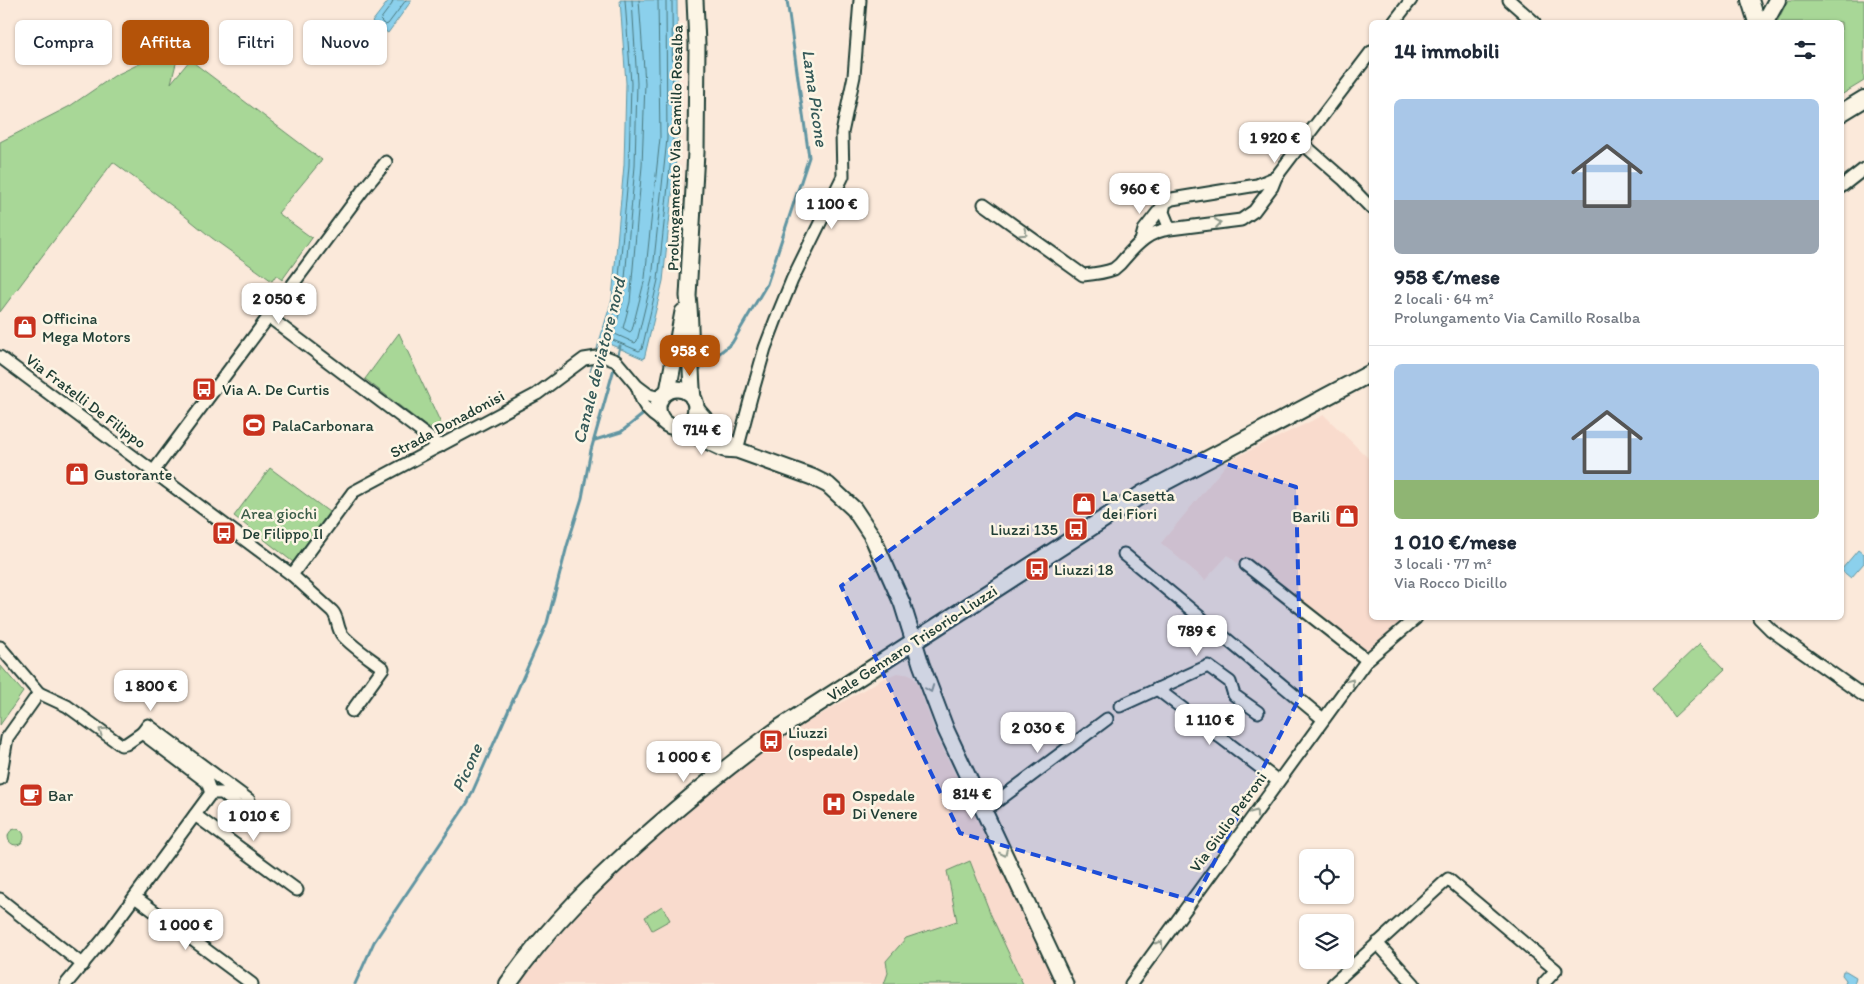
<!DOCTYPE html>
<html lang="it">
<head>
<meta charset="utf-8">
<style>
  :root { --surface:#fff; --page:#f2f2f3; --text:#1f2937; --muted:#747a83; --line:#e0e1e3; --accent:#b45309 }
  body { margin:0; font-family:Itim,sans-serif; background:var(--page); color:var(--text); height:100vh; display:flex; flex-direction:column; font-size:19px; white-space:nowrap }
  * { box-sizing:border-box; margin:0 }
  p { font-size:16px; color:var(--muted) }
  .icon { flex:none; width:28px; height:28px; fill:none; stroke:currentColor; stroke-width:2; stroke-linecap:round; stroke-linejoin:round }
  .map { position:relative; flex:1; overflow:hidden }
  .side { position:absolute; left:1369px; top:20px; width:475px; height:600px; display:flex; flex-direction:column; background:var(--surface); border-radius:8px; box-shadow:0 1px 4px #0004 }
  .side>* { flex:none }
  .top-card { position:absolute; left:15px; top:20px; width:475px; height:45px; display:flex; gap:10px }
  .controls { position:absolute; left:1299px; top:849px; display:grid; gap:10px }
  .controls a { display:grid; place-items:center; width:55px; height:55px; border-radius:8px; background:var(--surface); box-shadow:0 1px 4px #0004; font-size:25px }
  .price { position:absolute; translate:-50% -42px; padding:0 11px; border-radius:10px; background:#fff; color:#222; font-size:16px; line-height:32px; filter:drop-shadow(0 1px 2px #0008) }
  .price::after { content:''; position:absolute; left:50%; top:30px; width:15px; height:11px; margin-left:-8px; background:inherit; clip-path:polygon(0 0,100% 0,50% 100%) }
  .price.active { background:var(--accent); color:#fff }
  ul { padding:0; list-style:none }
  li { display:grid; align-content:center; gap:10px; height:265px; padding:0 25px }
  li+li { border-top:1px solid var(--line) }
  li span { display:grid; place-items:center; height:155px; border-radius:8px; color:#555 }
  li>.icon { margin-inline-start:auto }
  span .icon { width:90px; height:90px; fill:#fffc; stroke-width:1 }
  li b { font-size:21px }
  h2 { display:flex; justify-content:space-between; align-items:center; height:60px; padding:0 25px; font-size:21px }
  .chip { padding:0 18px; border-radius:8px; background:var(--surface); box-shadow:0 1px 4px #0004; font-size:18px; line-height:45px }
  .chip.active { background:var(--accent); color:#fff }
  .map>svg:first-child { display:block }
  .built { fill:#f9dbcd }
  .green { fill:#a8d797; stroke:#648a66 }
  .water { fill:#8bd0ec; stroke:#6095a2 }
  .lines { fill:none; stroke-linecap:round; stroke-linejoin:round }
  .shore { stroke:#4a787e; stroke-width:1 }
  .stream { stroke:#6095a2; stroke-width:3 }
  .minor-casing { stroke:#1f3d34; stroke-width:15 }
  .tertiary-casing { stroke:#1f3d34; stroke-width:19 }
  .secondary-casing { stroke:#1f3d34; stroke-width:20 }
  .minor { stroke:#fcf5e5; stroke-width:11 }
  .tertiary { stroke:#fcf5e5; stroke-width:15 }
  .secondary { stroke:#fcf5e5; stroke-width:16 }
  .oneway { stroke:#8e998c }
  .marked { fill:#1d4ed8; fill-opacity:0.2; stroke:#1d4ed8; stroke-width:4; stroke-dasharray:10 6; stroke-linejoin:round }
  .labels { text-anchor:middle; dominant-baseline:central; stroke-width:5; stroke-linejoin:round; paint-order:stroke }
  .street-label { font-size:16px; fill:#1f3d34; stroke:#fcf5e5 }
  .poi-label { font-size:16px; fill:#1f3d34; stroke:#fcf5e5; text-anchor:start }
  .park-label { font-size:16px; fill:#3a5c48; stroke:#fcf5e5 }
  .water-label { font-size:18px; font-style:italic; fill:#355a59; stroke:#fcf5e5 }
</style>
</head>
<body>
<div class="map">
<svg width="1864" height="984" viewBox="0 0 1864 984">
  <rect width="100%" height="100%" fill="#fbe9da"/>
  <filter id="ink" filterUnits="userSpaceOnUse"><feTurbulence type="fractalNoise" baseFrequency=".02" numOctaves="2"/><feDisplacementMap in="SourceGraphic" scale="10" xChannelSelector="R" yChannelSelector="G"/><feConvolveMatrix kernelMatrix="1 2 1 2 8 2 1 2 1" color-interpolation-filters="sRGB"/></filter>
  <g filter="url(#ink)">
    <g class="built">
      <path d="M1324 415 1371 461V618H1409L1367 655 1243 557 1238 564 1228 555 1205 580 1161 543 1230 460Z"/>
      <path d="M897 673 911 675 917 682 936 735 1011 889 1055 984H519L559 935 609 881 661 835 734 773 777 742 813 719 884 678Z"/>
    </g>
    <g class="green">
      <path d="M1788 0H1864V81L1841 95V22H1777Z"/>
      <path d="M181 44 171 83 190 60 322 160 278 213 312 238 282 280 276 275 272 281 212 238 175 208 113 162 0 312V142L70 106 114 76Z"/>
      <path d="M399 333 443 428 437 430 427 427 365 379Z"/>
      <path d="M270 468 329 512 293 562 234 516Z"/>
      <path d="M1700 643 1725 669 1674 717 1653 688Z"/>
      <path d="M0 665 23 692 0 725Z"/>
      <circle cx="16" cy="837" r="8"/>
      <path d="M970 861 991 915 1023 984H884L888 973 886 961 906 938 957 921 947 871Z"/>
      <path d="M662 906 670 920 652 930 645 917Z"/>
    </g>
    <g class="water">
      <path d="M389 0H412L388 33 372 22Z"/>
      <path d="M620 0H677L678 139 663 281 644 359 600 340 590 372 612 299 624 165 626 83Z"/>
      <path d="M1858 550 1863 554 1864 553V563L1851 578 1841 570Z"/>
      <path d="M1843 971H1846L1856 977 1854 984H1845L1846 980 1842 975Z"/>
    </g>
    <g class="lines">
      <g class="shore">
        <path d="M393 0 392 4 380 20 385 25 388 24 406 0"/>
        <path d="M625 0 631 83 629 166 617 300 606 336 608 338 639 351 642 349 658 280 673 139 672 0"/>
        <path d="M632 0 637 83 635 166 623 301 614 332 615 334 635 343 637 341 652 279 667 139 666 0"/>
        <path d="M639 0 645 83 642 166 630 302 623 328 630 332 632 330 645 278 660 138 658 0"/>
      </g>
      <g class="stream">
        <path d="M617 359 620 346"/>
        <path d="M697 371 732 343 767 284 809 157 787 0"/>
        <path d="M674 390 686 380"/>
        <path d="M595 440 621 432 661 400"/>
        <path d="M355 984 374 942 468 802 547 623 567 546 582 498 591 450 615 365"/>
      </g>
      <g class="minor-casing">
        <g id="minor">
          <path d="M1509 0 1534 22"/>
          <path d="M1394 22 1411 0"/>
          <path d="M1302 143 1343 179 1371 208"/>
          <path d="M1276 177 1371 52"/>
          <path d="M1841 187 1864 169"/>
          <path d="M984 204 1083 275C1094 274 1104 273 1114 269 1118 266 1122 262 1125 258 1138 243 1150 231 1170 229L1241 220 1254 211 1272 187 1276 177 1257 185 1172 199 1165 203 1163 212 1170 229"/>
          <path d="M1141 241 1144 230 1165 203"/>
          <path d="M269 317 440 446"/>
          <path d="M0 357 292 575 332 611C339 618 336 628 343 636 354 648 370 658 383 668L352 711"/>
          <path d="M637 386C642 404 647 413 664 422"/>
          <path d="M737 450 751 397 765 348 776 319 792 280 843 176 842 133 854 76 860 0"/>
          <path d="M153 472 363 190 386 162"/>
          <path d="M1124 554 1323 719"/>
          <path d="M1246 565 1367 660"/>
          <path d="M292 575 353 492 537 394 584 359 603 356 616 361 637 386 649 395 657 397 663 395"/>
          <path d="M1759 618 1771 630 1864 696"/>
          <path d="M0 647 39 693 7 738 0 779"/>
          <path d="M1157 689 1278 781"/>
          <path d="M39 693 67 706 121 745 126 744 142 733"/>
          <path d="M1120 706 1208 666 1230 682 1234 695 1258 712"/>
          <path d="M148 725 249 800 242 809 222 793H211L207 782 142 733Z"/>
          <path d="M984 811 1107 719"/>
          <path d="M195 815 297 890"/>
          <path d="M135 897 252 984"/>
          <path d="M0 899 83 965"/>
          <path d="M1377 943 1414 984"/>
          <path d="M66 984 105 937 211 793"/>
          <path d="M1131 984 1367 660 1416 618"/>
          <path d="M1333 984 1448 879 1556 970 1544 983"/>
        </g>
      </g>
      <g class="tertiary-casing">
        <g id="tertiary">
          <circle cx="677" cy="408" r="19"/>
          <path d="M668 391 683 312"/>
          <path d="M693 398C689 364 692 330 688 296L696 152 697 44 695 0"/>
          <path d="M696 409 716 432 736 449"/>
          <path d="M677 427 724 449 737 450 812 477 828 485 854 509 872 536 902 603 921 664 946 730 1065 984"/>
        </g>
      </g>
      <g class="secondary-casing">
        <g id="secondary">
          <path d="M1750 0 1757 22"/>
          <path d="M1765 22 1777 0"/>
          <path d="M1841 113 1864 99"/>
          <path d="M508 984C549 925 601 875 656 827 696 792 737 759 780 728L1144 493 1371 373"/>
        </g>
      </g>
      <use href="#minor" class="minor"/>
      <use href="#tertiary" class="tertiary"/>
      <use href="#secondary" class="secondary"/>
    </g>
    <defs><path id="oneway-chevron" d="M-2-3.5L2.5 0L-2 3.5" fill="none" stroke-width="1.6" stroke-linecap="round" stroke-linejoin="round" transform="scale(1.25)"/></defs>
    <g class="oneway">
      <use href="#oneway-chevron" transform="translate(1218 223) rotate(-8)"/>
      <use href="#oneway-chevron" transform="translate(1024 233) rotate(35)"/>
      <use href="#oneway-chevron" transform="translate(1351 682) rotate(-53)"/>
      <use href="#oneway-chevron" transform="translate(930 689) rotate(69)"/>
      <use href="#oneway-chevron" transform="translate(102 731) rotate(-145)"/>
      <use href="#oneway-chevron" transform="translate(1255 813) rotate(-54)"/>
      <use href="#oneway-chevron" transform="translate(1004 853) rotate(65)"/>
      <use href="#oneway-chevron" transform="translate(1160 944) rotate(-54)"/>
    </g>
  </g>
  <path class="marked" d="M1076 414 1296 487 1301 695 1194 901 960 833 841 586Z"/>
  <defs>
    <g id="shop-square" transform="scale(1.25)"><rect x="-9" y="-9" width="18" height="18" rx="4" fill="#c8321e" stroke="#fcf5e5"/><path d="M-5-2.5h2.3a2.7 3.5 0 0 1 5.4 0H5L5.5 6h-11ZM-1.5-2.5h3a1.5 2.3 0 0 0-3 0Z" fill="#fff"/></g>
    <g id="bus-square" transform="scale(1.25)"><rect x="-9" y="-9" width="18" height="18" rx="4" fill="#c8321e" stroke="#fcf5e5"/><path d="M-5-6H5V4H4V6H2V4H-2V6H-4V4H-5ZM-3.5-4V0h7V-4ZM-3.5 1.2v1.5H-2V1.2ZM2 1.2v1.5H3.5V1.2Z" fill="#fff"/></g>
    <g id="stadium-square" transform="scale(1.25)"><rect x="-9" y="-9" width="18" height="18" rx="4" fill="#c8321e" stroke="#fcf5e5"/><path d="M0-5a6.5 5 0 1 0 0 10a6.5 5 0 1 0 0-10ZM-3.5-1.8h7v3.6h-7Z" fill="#fff"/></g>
    <g id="cafe-square" transform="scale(1.25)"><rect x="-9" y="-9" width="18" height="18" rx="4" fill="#c8321e" stroke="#fcf5e5"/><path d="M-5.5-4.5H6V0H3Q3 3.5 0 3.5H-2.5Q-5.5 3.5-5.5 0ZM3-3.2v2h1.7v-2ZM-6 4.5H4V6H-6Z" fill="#fff"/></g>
    <g id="hospital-square" transform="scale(1.25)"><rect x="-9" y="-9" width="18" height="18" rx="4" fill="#c8321e" stroke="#fcf5e5"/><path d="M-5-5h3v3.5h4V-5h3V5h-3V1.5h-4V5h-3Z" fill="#fff"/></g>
  </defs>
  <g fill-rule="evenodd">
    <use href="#shop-square" x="25" y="327"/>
    <use href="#bus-square" x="204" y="389"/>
    <use href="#stadium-square" x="254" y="425"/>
    <use href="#shop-square" x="77" y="474"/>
    <use href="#shop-square" x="1084" y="504"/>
    <use href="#shop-square" x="1347" y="516"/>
    <use href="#bus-square" x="1076" y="529"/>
    <use href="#bus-square" x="224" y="533"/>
    <use href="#bus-square" x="1037" y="569"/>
    <use href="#bus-square" x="771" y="741"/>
    <use href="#cafe-square" x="31" y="795"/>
    <use href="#hospital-square" x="834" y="804"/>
  </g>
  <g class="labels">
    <g class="street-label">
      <text transform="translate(675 148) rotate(-89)">Prolungamento Via Camillo Rosalba</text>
      <text transform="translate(86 401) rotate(37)">Via Fratelli De Filippo</text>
      <text transform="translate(447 424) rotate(-28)">Strada Donadonisi</text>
      <text transform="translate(912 643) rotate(-33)">Viale Gennaro Trisorio-Liuzzi</text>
      <text transform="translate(1228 822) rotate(-54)">Via Giulio Petroni</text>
    </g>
    <g class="poi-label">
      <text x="42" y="318">Officina<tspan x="42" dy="18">Mega Motors</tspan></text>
      <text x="222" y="389">Via A. De Curtis</text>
      <text x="272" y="425">PalaCarbonara</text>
      <text x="94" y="474">Gustorante</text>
      <text x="1102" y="495">La Casetta<tspan x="1102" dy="18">dei Fiori</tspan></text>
      <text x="1330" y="516" text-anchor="end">Barili</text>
      <text x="1058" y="529" text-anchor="end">Liuzzi 135</text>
      <text x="242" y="533">De Filippo II</text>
      <text x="1054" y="569">Liuzzi 18</text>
      <text x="788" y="732">Liuzzi<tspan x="788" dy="18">(ospedale)</tspan></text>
      <text x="48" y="795">Bar</text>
      <text x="852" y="795">Ospedale<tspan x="852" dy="18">Di Venere</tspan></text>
    </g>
    <g class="park-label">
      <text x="279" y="513">Area giochi</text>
    </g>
    <g class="water-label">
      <text transform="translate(815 98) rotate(82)">Lama Picone</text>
      <text transform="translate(599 361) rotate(-76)">Canale deviatore nord</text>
      <text transform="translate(467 768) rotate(-66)">Picone</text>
    </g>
  </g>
</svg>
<div class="controls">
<a><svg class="icon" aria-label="locate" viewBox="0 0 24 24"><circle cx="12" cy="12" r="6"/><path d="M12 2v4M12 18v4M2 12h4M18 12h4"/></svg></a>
<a><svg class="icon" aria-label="layers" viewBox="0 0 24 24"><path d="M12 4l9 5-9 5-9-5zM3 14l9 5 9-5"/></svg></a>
</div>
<b class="price" style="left:1275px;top:164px">1 920 €</b>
<b class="price" style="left:1140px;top:215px">960 €</b>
<b class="price" style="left:832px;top:230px">1 100 €</b>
<b class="price" style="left:279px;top:325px">2 050 €</b>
<b class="price active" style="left:690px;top:377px">958 €</b>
<b class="price" style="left:702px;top:456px">714 €</b>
<b class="price" style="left:1197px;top:657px">789 €</b>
<b class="price" style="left:151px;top:712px">1 800 €</b>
<b class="price" style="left:1210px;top:746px">1 110 €</b>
<b class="price" style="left:1038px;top:754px">2 030 €</b>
<b class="price" style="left:684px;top:783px">1 000 €</b>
<b class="price" style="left:972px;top:820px">814 €</b>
<b class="price" style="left:254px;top:842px">1 010 €</b>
<b class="price" style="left:186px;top:951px">1 000 €</b>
<div class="top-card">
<a class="chip">Compra</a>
<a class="chip active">Affitta</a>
<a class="chip">Filtri</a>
<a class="chip">Nuovo</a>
</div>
<section class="side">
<h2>14 immobili<svg class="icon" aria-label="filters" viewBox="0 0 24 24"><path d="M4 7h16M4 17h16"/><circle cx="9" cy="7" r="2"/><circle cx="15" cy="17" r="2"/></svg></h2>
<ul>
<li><span style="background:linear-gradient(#a9c7e8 65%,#9aa5b1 0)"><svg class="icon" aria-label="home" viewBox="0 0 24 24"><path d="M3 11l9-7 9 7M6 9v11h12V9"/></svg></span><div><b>958 €/mese</b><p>2 locali · 64 m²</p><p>Prolungamento Via Camillo Rosalba</p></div></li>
<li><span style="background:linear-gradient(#a9c7e8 75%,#8fb573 0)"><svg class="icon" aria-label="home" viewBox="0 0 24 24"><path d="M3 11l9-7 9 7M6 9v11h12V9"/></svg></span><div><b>1 010 €/mese</b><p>3 locali · 77 m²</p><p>Via Rocco Dicillo</p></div></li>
</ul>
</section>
</div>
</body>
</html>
